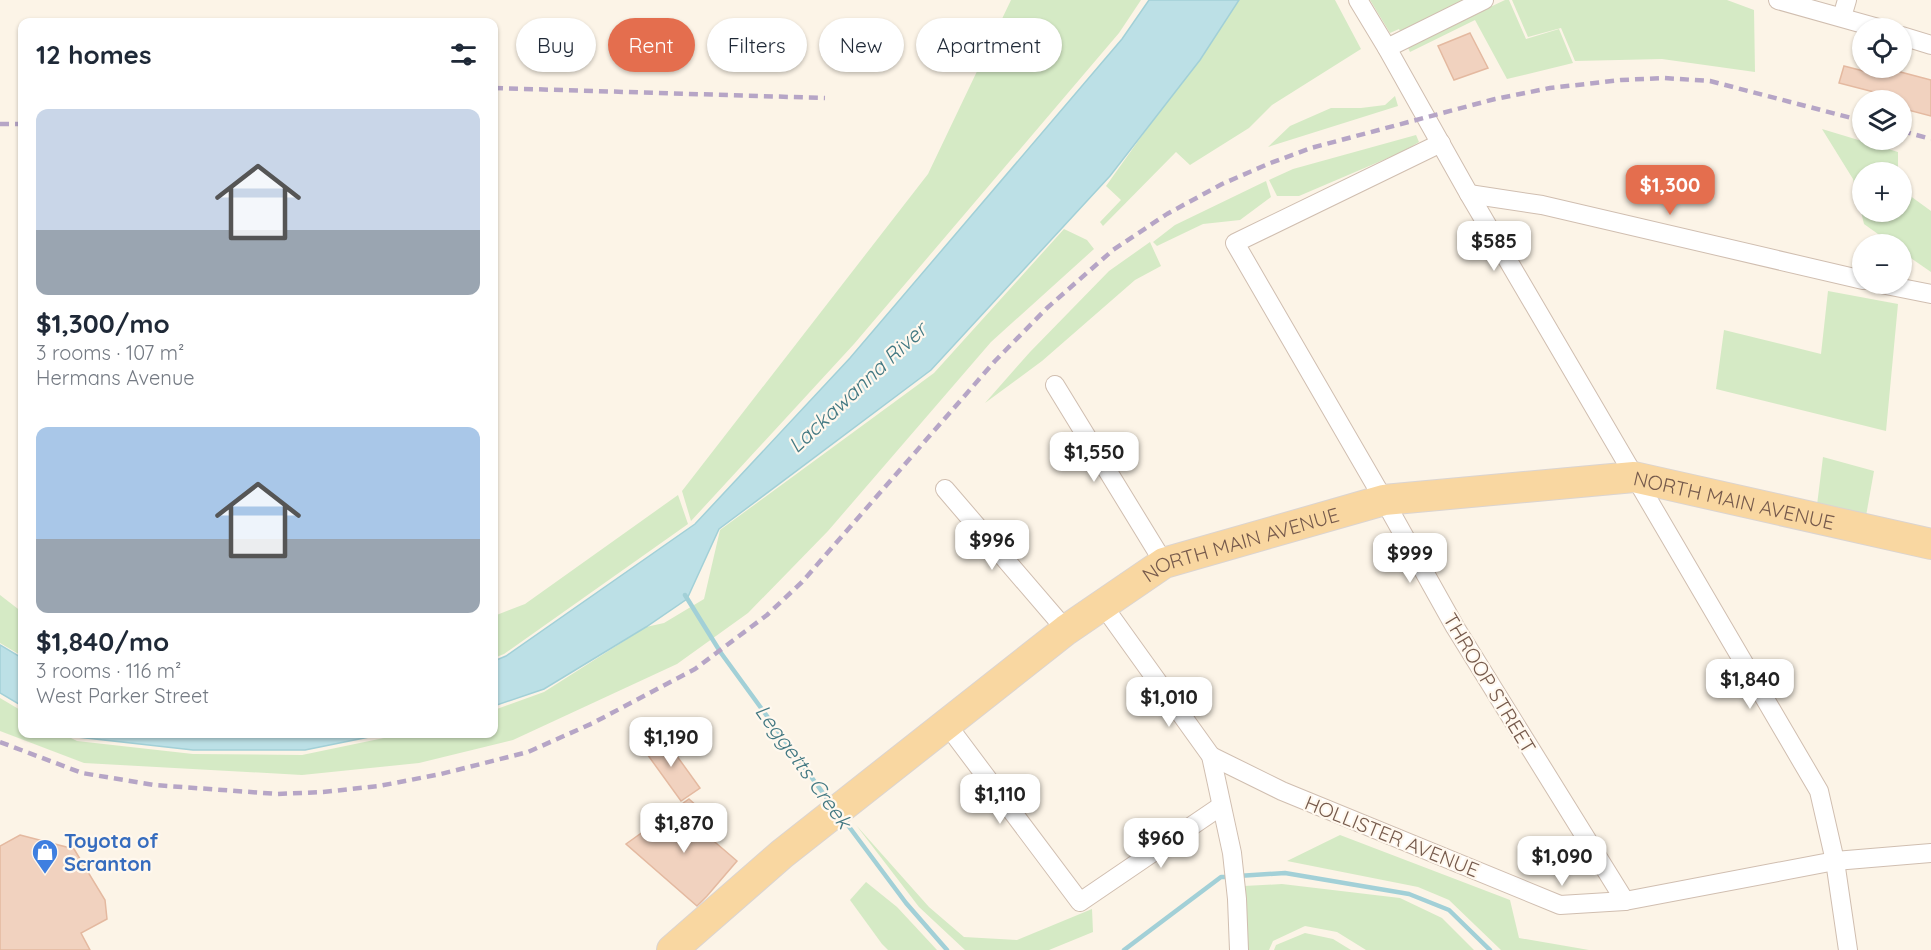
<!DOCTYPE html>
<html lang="en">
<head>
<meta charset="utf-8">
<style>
  :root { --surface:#fff; --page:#f2f2f3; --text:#1f2937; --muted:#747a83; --accent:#e46e4e }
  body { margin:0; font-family:Quicksand,sans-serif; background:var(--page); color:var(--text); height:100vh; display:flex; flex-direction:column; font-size:22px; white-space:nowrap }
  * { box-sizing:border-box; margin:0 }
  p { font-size:20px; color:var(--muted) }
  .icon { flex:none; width:33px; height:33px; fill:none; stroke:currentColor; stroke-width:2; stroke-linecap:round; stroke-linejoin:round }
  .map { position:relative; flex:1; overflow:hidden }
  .panel { position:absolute; left:18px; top:18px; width:480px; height:720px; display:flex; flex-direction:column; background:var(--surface); border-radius:12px; box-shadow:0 2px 4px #0004 }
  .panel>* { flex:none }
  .guide { position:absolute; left:516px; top:18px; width:570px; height:54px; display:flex; gap:12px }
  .fabs { position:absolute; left:1852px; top:18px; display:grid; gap:12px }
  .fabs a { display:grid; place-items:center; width:60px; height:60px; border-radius:50%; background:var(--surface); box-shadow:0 2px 4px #0004; font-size:30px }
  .price { position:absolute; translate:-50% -51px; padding:0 14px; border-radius:12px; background:#fff; color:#222; font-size:20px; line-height:39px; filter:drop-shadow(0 2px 3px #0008) }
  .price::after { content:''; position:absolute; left:50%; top:36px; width:18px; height:14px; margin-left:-9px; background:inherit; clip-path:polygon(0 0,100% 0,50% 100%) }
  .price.current { background:var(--accent); color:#fff }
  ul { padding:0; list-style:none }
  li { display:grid; align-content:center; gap:12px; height:318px; padding:0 18px }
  li span { display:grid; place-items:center; height:186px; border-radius:12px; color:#555 }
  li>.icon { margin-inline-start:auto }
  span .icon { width:108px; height:108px; fill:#fffc; stroke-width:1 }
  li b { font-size:26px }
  h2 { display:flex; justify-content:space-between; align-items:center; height:72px; padding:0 18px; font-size:26px }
  .tag { padding:0 21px; border-radius:27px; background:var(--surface); box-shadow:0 2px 4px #0004; font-size:21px; line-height:54px }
  .tag.current { background:var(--accent); color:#fff }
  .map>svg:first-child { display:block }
  .green { fill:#d5eac5 }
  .water { fill:#bce0e6; stroke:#a2d0d7; stroke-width:1.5 }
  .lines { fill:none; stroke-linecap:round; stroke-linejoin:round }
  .stream { stroke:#a2d0d7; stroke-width:4.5 }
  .building { fill:#f1d2bf; stroke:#e4b9a0; stroke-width:1.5 }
  .minor-casing { stroke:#d0beb0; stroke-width:20 }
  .primary-casing { stroke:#dbd4d0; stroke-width:32 }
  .minor { stroke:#fff; stroke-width:18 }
  .primary { stroke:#f9d7a1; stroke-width:30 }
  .rail { stroke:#b6a5c6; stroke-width:4.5; stroke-dasharray:9 6; stroke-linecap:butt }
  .labels { text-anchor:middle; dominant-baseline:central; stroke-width:4.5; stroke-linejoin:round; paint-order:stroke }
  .street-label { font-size:20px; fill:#765a4c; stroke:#fff8ee }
  .shop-label { font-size:20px; font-weight:bold; fill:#366cbe; stroke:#fff8ee; text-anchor:start }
  .water-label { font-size:21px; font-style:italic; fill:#427882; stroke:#fff8ee }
</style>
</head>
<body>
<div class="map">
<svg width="1931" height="950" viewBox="0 0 1931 950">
  <rect width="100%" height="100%" fill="#fcf4e7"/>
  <g class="green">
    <path d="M1011 0H1141L1119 33 854 344 691 521 682 491 928 174Z"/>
    <path d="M1239 0H1335L1361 49 1272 105 1249 128 1190 165 1176 152 1103 226 1100 222 1121 200 1106 186Z"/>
    <path d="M1370 0H1463L1473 15 1505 0H1509L1526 39 1559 29 1573 63 1507 79 1475 20 1410 52 1399 29 1390 33Z"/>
    <path d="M1512 0H1727L1754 10 1755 72 1662 59 1575 61 1561 28 1528 37Z"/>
    <path d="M1395 96 1398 106 1268 147 1290 126 1331 108H1361L1385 105Z"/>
    <path d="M1822 129 1898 152V172H1863V212H1902V190L1931 211V272L1902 252V244H1892L1864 224 1853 179Z"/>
    <path d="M1416 135 1419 142 1402 152 1299 196H1277L1269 180 1293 169Z"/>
    <path d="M1266 181 1271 197 1240 220 1203 224 1157 246 1153 242 1175 225Z"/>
    <path d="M1064 229 1087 240 1094 249 991 342 828 531 748 613 677 664 513 740 419 763 302 775 84 763 0 731V698L22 711V734H63L77 741 193 754 302 755 403 734H494V710L544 692 646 627 664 623 704 599 720 530 934 373Z"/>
    <path d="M1150 242 1161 266 1135 280 1042 361 985 403 1030 352 1109 271Z"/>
    <path d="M1828 291 1898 304 1886 431 1716 389 1724 330 1821 354Z"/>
    <path d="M1823 457 1874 471 1866 516 1817 505Z"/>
    <path d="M678 495 688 524 504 654 494 658V616L525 604Z"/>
    <path d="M0 595 22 612V656L0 643Z"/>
    <path d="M856 825 929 907 964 937 1017 940 1092 909 1093 932 1049 950H965L919 907Z"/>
    <path d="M1340 835 1510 900 1519 938 1589 950H1501L1449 900 1418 887 1287 861Z"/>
    <path d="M866 882 897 907 937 950H888L882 944 850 900Z"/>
    <path d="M1282 884 1400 898 1442 918 1474 950H1366L1337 932 1305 926 1273 941 1269 950H1248L1244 886Z"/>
    <path d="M1305 933 1333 939 1351 950H1274L1276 945Z"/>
  </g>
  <g class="water">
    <path d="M1149 0H1239L1200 60 1110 176 931 370 719 529 687 599 646 627 544 689 494 706V661L506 656 695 524 850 358 1122 39Z"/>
    <path d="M0 645 22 658V706L0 693Z"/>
    <path d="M71 734H384L305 750H193L77 737Z"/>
  </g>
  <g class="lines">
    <g class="stream">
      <path d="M685 595 721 653 831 804"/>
      <path d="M844 820 906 903 947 950"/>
      <path d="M1238 876 1285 873 1409 894 1449 910 1490 950"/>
      <path d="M1124 950 1221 877H1229"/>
    </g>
  </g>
  <g class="building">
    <path d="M1470 33 1488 68 1454 80 1438 46Z"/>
    <path d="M1844 66 1887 77 1889 69 1931 80V116L1904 109 1902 100H1883L1872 98 1874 92 1839 83Z"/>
    <path d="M661 734 700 788 681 801 642 747Z"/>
    <path d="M689 799 698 807 688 819 737 861 707 896 697 906 626 844Z"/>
    <path d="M20 835 74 849 105 900 107 919 81 933 90 950H0V846Z"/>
  </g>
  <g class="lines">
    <g class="minor-casing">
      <g id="minor">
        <path d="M1358 0 1387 48 1469 194 1819 791 1835 861 1848 950"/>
        <path d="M1778 0 1878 28"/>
        <path d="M1842 17 1847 0"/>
        <path d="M1902 36 1931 45"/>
        <path d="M1387 48 1484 0"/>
        <path d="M1441 143 1235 243 1384 500 1455 627 1625 901"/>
        <path d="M1469 194 1542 205 1863 280"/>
        <path d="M1881 284 1931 294"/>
        <path d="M1055 385 1164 563"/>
        <path d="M945 489 1066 630"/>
        <path d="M1102 604 1211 756 1232 853 1237 899 1239 950"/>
        <path d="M948 726 1080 902 1221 806"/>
        <path d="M1211 756 1282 791 1560 905 1625 901 1835 861 1931 853"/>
      </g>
    </g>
    <g class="primary-casing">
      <g id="primary">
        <path id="s1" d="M672 950 782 854 1066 630 1164 563 1384 500 1634 477 1931 544"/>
      </g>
    </g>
    <use href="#minor" class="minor"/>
    <use href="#primary" class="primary"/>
    <g class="rail">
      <path d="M494 88 825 98"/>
      <path d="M0 124H22"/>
      <path d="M1902 131 1931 139"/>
      <path d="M0 742 82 773 154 785 278 794 323 792 379 786 441 774 528 752 593 723 695 669 767 615 802 582 995 361 1047 308 1113 250 1167 214 1222 184 1268 164 1311 148 1495 99 1550 88 1621 80 1664 78 1710 81 1863 121"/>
    </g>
  </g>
  <defs>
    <g id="shop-pin" transform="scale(1.35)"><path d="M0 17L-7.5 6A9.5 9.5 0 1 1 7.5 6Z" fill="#3f7fe0" stroke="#fff8ee"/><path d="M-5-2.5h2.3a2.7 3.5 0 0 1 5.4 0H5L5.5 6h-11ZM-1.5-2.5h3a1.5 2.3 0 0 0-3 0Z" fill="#fff"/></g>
  </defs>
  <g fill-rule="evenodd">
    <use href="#shop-pin" x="45" y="852"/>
  </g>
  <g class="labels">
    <g class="street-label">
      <text stroke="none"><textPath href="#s1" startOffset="1209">NORTH MAIN AVENUE</textPath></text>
      <text stroke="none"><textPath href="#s1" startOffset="705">NORTH MAIN AVENUE</textPath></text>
      <text transform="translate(1490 683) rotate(59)">THROOP STREET</text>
      <text transform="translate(1392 836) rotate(22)">HOLLISTER AVENUE</text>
    </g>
    <g class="shop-label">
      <text x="64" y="840">Toyota of<tspan x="64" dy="23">Scranton</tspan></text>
    </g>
    <g class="water-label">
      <text transform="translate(857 387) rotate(-43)">Lackawanna River</text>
      <text transform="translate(804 766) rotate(54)">Leggetts Creek</text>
    </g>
  </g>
</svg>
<div class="fabs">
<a><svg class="icon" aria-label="locate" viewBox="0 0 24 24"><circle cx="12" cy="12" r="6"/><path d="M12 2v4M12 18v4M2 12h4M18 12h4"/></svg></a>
<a><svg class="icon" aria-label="layers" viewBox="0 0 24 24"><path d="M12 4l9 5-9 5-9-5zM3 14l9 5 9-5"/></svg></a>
<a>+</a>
<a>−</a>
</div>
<b class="price current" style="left:1670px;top:216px">$1,300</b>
<b class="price" style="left:1494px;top:272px">$585</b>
<b class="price" style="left:1094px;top:483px">$1,550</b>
<b class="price" style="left:992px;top:571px">$996</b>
<b class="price" style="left:1410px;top:584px">$999</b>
<b class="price" style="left:1750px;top:710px">$1,840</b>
<b class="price" style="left:1169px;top:728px">$1,010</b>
<b class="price" style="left:671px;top:768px">$1,190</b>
<b class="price" style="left:1000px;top:825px">$1,110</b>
<b class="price" style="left:684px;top:854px">$1,870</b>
<b class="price" style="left:1161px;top:869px">$960</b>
<b class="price" style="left:1562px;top:887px">$1,090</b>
<div class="guide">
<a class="tag">Buy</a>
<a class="tag current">Rent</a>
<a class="tag">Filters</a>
<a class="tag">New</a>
<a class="tag">Apartment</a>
</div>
<section class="panel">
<h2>12 homes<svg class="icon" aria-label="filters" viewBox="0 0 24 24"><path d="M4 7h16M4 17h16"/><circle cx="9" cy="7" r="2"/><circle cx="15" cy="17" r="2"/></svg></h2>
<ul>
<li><span style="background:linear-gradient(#c9d6e8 65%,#9aa5b1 0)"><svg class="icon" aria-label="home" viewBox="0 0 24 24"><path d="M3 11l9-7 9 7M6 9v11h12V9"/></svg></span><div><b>$1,300/mo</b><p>3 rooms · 107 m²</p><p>Hermans Avenue</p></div></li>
<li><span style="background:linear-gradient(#a9c7e8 60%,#9aa5b1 0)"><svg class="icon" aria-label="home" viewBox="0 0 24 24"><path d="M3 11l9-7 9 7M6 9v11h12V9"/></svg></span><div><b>$1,840/mo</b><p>3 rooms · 116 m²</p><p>West Parker Street</p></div></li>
</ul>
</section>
</div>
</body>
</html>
